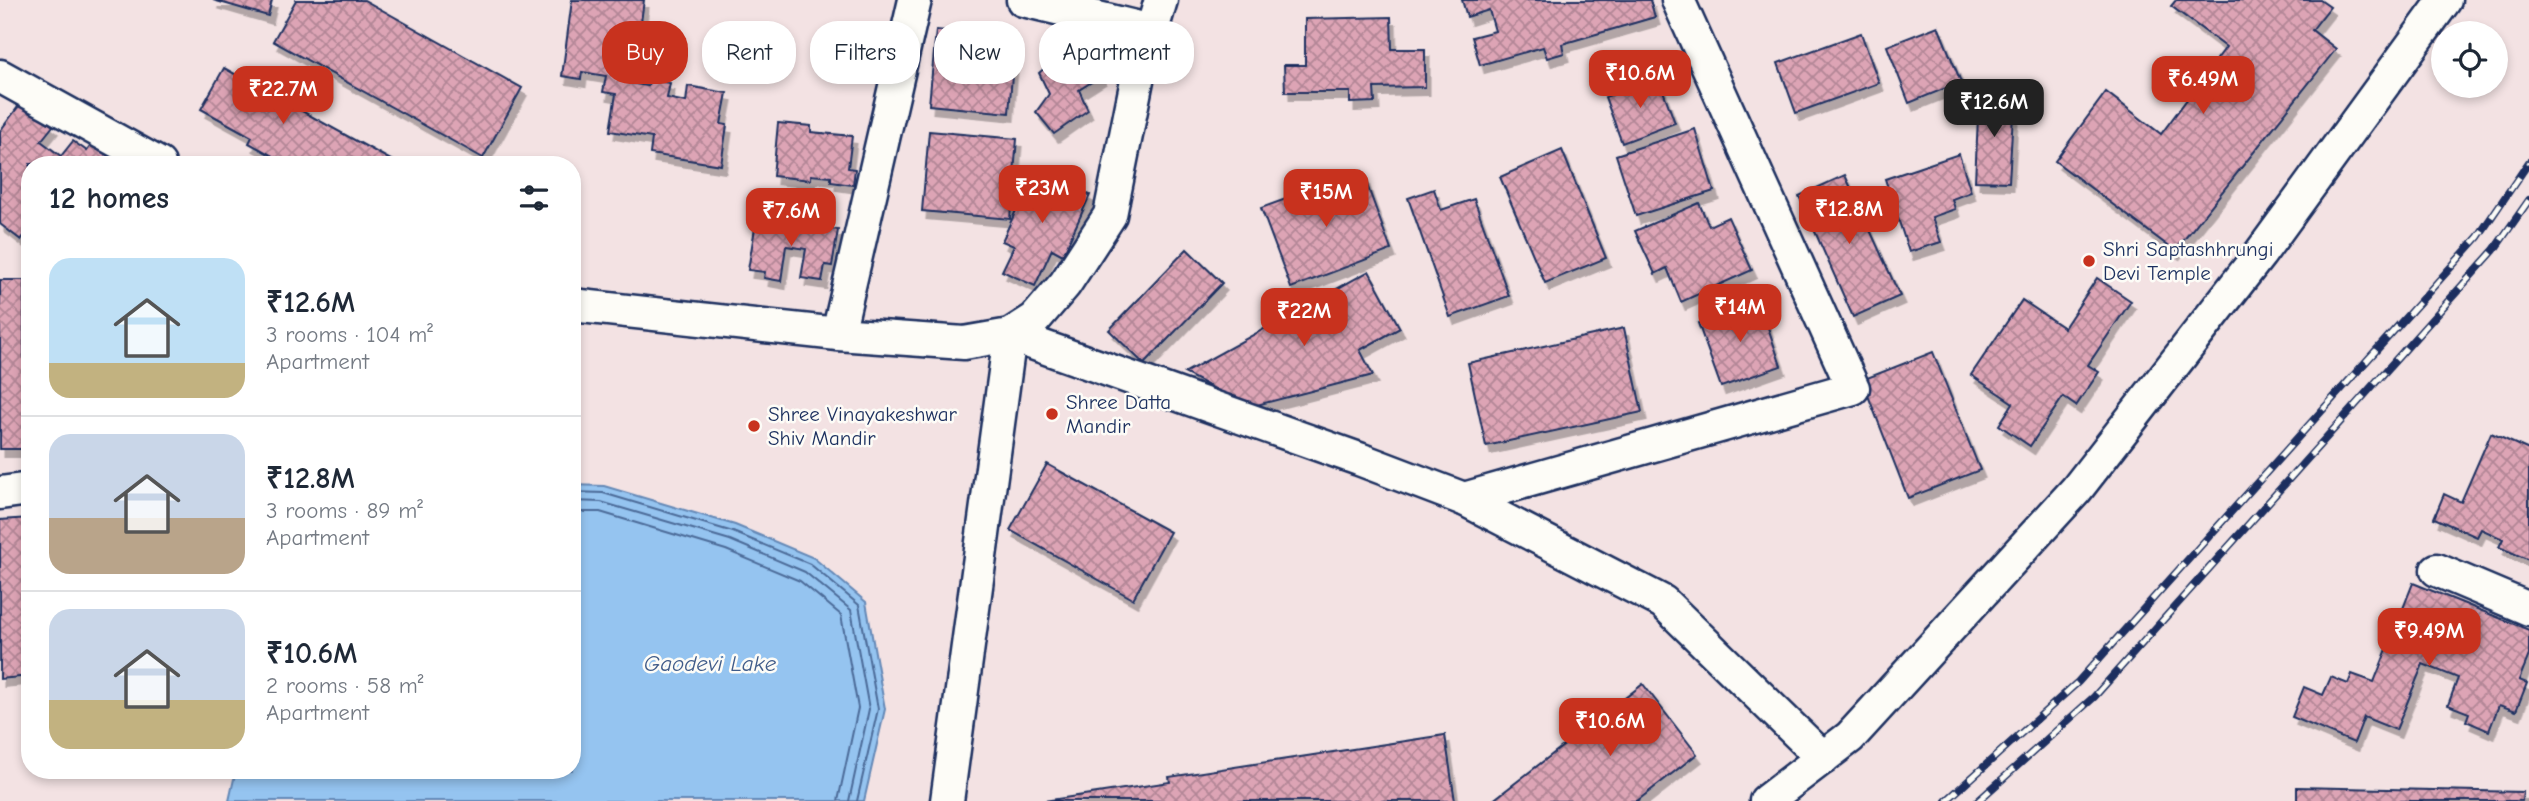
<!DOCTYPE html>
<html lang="en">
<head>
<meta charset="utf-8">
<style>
  :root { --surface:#fff; --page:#f2f2f3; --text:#1f2937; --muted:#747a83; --line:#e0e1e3; --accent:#c8321e }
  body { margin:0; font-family:"Comic Neue",sans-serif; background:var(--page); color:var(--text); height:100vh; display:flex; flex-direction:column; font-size:26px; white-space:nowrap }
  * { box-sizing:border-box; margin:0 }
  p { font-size:23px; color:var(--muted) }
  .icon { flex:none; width:38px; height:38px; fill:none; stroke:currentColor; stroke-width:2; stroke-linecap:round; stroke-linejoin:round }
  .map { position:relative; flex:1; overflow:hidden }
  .panel { position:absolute; left:21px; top:156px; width:560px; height:623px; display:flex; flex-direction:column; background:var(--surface); border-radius:28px; box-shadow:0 4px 10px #0003 }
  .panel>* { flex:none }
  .top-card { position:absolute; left:602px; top:21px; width:665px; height:63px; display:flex; gap:14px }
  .controls { position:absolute; left:2431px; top:21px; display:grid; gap:14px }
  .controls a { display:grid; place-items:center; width:77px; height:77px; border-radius:50%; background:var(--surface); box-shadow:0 4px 10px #0003; font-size:35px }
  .price { position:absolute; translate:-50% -60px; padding:0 16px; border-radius:14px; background:var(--accent); color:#fff; font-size:23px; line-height:46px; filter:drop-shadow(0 2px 4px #0008) }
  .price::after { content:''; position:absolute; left:50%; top:42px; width:21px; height:16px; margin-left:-10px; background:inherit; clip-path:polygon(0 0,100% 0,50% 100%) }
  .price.current { background:#222; color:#fff }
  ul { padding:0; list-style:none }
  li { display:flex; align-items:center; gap:21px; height:175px; padding:0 28px }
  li+li { border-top:2px solid var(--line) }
  li span { display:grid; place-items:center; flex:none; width:196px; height:140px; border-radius:21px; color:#555 }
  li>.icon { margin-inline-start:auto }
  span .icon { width:84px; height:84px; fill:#fffc; stroke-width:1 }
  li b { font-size:30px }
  h2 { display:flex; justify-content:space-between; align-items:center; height:84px; padding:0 28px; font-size:30px }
  .pill { padding:0 24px; border-radius:28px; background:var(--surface); box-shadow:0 4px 10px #0003; font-size:24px; line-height:63px }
  .pill.current { background:var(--accent); color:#fff }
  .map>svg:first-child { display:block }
  .water { fill:#95c4f0; stroke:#6488b6; stroke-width:2 }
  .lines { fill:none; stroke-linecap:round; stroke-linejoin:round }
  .shore { stroke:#4c6b98; stroke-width:2 }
  .building { fill:url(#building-cross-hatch); stroke:#1b2f5e; stroke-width:2; filter:url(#shadow) }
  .minor-casing { stroke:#1b2f5e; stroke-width:37 }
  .minor { stroke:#fdfcf7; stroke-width:32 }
  .rail-casing { stroke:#1b2f5e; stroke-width:8 }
  .rail { stroke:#fdfcf7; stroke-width:5; stroke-dasharray:16; stroke-linecap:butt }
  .poi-dot { fill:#c8321e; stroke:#fdfcf7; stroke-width:2.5 }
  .labels { text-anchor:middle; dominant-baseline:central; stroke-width:5; stroke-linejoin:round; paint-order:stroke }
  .poi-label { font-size:21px; fill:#1b2f5e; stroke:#fdfcf7; text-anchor:start }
  .water-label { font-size:23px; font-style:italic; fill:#405c8a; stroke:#fdfcf7 }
</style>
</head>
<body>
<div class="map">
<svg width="2529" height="801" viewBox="0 0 2529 801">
  <defs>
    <pattern id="building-cross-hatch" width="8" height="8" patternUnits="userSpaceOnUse" patternTransform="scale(1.75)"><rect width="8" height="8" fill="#dda4b5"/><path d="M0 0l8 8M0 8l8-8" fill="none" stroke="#b28696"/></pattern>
    <filter id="shadow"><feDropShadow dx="4.5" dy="8" stdDeviation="0" flood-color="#0004"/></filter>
  </defs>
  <rect width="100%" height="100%" fill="#f3e2e3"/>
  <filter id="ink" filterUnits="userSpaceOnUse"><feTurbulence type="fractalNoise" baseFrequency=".0143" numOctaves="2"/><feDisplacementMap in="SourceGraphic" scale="14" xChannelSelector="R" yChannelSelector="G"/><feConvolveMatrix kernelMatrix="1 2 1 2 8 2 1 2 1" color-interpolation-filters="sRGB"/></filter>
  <g filter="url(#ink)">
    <path class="water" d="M572 485 604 486 735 525 814 558 866 602 885 709 864 801H229L236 770H572Z"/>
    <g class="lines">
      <g class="shore">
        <path d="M572 492 603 493 733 532 810 564 859 605 878 709 857 801"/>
        <path d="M572 501 601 502 730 540 805 572 851 610 869 709 849 801"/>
        <path d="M572 512H600L726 550 800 581 841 615 858 708 838 801"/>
      </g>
    </g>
    <g class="building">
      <path d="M213 0H272L268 16Z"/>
      <path d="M296 0H364L522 88 483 158 273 41Z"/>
      <path d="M572 0H644L637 52 633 51 629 83 648 86 649 80 670 83 667 98 686 102 688 86 727 93 721 124 727 125 721 165 650 154 652 138 610 131 616 94 603 92 606 76 582 72 581 79 562 76Z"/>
      <path d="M1462 0H1650L1655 17 1562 44 1564 53 1547 58 1543 47 1480 65 1472 37 1495 31 1489 10 1467 17Z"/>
      <path d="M2176 0H2320L2330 7 2312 30 2336 49 2175 251 2055 161 2106 92 2161 134 2226 47 2171 6Z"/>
      <path d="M1391 17 1392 49H1425V87L1374 88 1375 102 1350 103V92H1285L1284 65H1305V19Z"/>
      <path d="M1938 26 1961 82 1909 103 1887 46Z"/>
      <path d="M936 30 1015 38 1009 113 929 105Z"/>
      <path d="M1861 33 1879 83 1796 113 1778 63Z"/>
      <path d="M1079 43 1101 76 1079 90 1088 110 1054 134 1036 112 1049 94 1039 73 1066 49Z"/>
      <path d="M224 68 398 164H287L249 143 252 137 201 109Z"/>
      <path d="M1658 77 1675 123 1622 143 1605 97Z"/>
      <path d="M1979 96 2014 98 2009 182 1975 181Z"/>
      <path d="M21 103 53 126 41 141 61 156 73 141 87 151 93 142 129 164H30V228L21 240 0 224V131Z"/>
      <path d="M778 123 811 126V132L852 136 848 168 855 169 853 185 831 182V177L811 175V180L773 176Z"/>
      <path d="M1695 129 1714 191 1636 216 1616 155Z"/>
      <path d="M929 131 1017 139 1010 219 922 211Z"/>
      <path d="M1562 150 1606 258 1545 283 1500 177Z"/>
      <path d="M1959 154 1971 192 1952 199 1955 209 1932 217 1941 242 1909 252 1885 179Z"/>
      <path d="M1035 169 1090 195 1063 255 1052 249 1035 286 1002 271 1014 246 1002 241Z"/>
      <path d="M1362 171 1391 250 1291 288 1261 208Z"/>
      <path d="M1845 175 1900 296 1853 317 1799 196Z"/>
      <path d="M1434 189 1441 210 1474 199 1509 296 1450 317 1408 198Z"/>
      <path d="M1699 203 1709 226 1728 217 1752 270 1681 302 1667 268 1655 274 1635 231Z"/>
      <path d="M757 216 801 223 800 231 809 232 810 225 838 230 832 266 825 265 822 281 801 278 806 249 786 246 781 281 764 278 765 272 748 270Z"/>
      <path d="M1187 249 1222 283 1144 364 1109 330Z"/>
      <path d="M1369 271 1400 328 1360 350 1373 375 1249 407 1184 373Z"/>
      <path d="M2097 278 2131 301 2088 365 2099 372 2076 406 2063 397 2030 446 1999 425 2013 403 1971 375 2022 300 2064 328Z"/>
      <path d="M0 280H24V368H30V449H0Z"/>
      <path d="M1759 301 1781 366 1721 387 1698 323Z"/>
      <path d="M1624 328 1642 412 1486 446 1468 363Z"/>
      <path d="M1933 352 1980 470 1908 498 1862 380Z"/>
      <path d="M2491 433 2529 450V560L2499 547 2503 539 2481 529 2477 537 2434 518 2444 494 2461 502Z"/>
      <path d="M1047 464 1170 532 1133 599 1010 530Z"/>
      <path d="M30 518V676L0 679V520Z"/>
      <path d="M2413 583 2529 630V655L2519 680 2527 683 2516 711 2499 705 2489 731 2466 721 2469 713 2448 705 2458 678 2423 664 2396 730 2364 717 2354 743 2292 717 2304 687 2323 695 2331 677 2348 684 2352 674 2374 682Z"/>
      <path d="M1643 684 1697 754 1637 801H1492Z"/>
      <path d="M1445 735 1455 801H1044L1170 782 1169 777Z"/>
      <path d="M2297 787 2523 792 2522 801H2297Z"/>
    </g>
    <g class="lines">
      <g class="minor-casing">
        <g id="minor">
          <path d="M1023 0 1152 31"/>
          <path d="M0 76 159 164"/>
          <path d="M572 305 838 334 964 343 1010 335 1035 319 1065 284 1110 215 1137 80 1161 0"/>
          <path d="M838 334 915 0"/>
          <path d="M0 493 30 489"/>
          <path d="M1464 499 1853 388 1678 0"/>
          <path d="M2437 570 2529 609"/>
          <path d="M947 801 1010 335 1359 459 1464 499 1663 602 1823 758"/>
          <path d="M1766 801 1850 737 2076 490 2260 254 2445 0"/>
        </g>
      </g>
      <use href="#minor" class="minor"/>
      <g class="rail-casing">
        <g id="rail">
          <path d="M1946 801 2078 682 2478 237 2529 162"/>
          <path d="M1978 801 2094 697 2494 250 2529 200"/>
        </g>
      </g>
      <use href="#rail" class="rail"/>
    </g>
  </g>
  <g class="poi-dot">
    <circle cx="2089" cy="261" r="7"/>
    <circle cx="1052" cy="414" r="7"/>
    <circle cx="754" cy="426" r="7"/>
  </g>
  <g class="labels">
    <g class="poi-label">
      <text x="2103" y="249">Shri Saptashhrungi<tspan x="2103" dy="24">Devi Temple</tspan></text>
      <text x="1066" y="402">Shree Datta<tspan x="1066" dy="24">Mandir</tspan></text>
      <text x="768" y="414">Shree Vinayakeshwar<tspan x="768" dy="24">Shiv Mandir</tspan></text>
    </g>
    <g class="water-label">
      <text x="710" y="663">Gaodevi Lake</text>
    </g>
  </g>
</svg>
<div class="controls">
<a><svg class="icon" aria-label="locate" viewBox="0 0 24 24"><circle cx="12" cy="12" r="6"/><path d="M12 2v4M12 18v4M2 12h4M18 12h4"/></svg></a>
</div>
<b class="price" style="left:1640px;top:110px">₹10.6M</b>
<b class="price" style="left:2203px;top:116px">₹6.49M</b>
<b class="price" style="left:283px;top:126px">₹22.7M</b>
<b class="price current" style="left:1994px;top:139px">₹12.6M</b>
<b class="price" style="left:1042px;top:225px">₹23M</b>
<b class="price" style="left:1326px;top:229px">₹15M</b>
<b class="price" style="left:1849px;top:246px">₹12.8M</b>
<b class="price" style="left:791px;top:248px">₹7.6M</b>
<b class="price" style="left:1740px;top:344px">₹14M</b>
<b class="price" style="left:1304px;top:348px">₹22M</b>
<b class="price" style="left:2429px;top:668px">₹9.49M</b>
<b class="price" style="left:1610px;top:758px">₹10.6M</b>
<div class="top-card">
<a class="pill current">Buy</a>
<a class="pill">Rent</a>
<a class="pill">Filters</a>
<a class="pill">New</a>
<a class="pill">Apartment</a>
</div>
<section class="panel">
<h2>12 homes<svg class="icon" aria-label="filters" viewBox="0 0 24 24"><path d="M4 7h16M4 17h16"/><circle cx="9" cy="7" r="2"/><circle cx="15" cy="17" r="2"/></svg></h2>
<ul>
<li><span style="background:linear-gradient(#bfe0f5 75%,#c2b280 0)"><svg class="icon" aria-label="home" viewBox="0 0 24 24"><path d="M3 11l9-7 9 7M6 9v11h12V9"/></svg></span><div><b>₹12.6M</b><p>3 rooms · 104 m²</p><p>Apartment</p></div></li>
<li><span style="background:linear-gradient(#c9d6e8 60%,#b9a48a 0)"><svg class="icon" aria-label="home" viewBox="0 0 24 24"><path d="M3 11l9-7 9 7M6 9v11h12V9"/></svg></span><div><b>₹12.8M</b><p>3 rooms · 89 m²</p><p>Apartment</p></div></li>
<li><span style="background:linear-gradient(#c9d6e8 65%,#c2b280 0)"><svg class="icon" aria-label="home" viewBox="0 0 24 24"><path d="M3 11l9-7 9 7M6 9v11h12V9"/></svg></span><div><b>₹10.6M</b><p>2 rooms · 58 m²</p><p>Apartment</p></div></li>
</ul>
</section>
</div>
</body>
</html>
